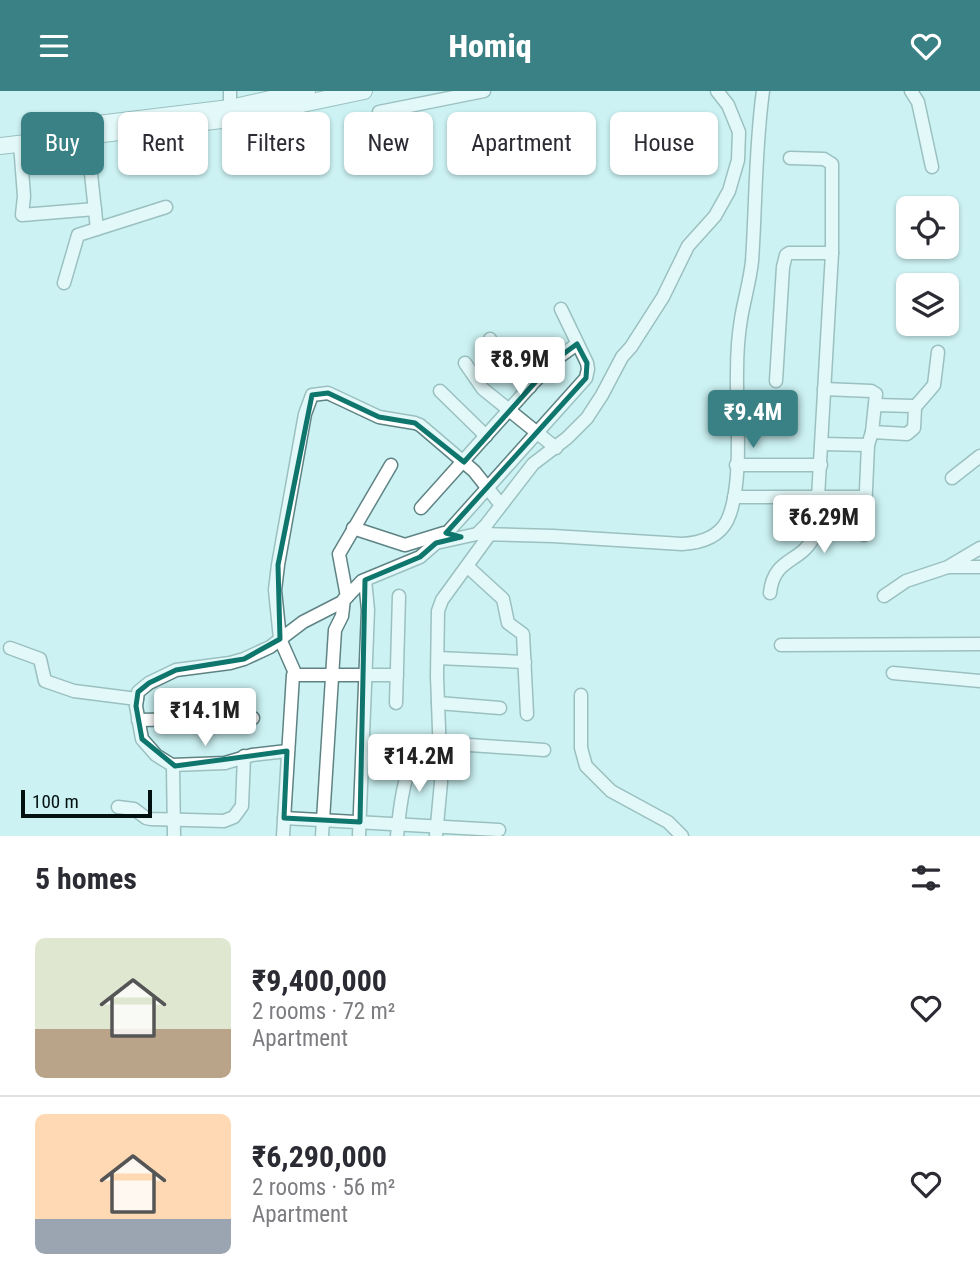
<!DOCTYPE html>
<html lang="en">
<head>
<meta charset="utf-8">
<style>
  :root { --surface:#fff; --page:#f2f2f3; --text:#2b2b33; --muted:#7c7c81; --line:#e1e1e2; --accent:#398184 }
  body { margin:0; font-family:"Roboto Condensed",sans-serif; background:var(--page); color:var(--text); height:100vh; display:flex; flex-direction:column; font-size:26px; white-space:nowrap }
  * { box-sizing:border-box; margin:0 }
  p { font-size:23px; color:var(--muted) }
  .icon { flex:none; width:38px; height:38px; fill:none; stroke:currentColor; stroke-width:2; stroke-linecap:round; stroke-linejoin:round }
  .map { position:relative; height:745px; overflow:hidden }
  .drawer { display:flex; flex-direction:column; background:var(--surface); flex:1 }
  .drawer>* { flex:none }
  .top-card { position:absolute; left:21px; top:21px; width:938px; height:63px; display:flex; gap:14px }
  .fabs { position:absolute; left:896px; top:105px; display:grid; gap:14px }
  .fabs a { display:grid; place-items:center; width:63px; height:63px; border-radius:10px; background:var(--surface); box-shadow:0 2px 5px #0004; font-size:35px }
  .scale { position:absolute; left:21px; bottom:18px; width:131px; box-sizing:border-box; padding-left:7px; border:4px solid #031010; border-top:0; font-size:19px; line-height:24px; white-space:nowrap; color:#031010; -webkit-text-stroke:5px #ccf2f3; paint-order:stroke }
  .price { position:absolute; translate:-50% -60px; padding:0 16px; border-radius:7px; background:#fff; color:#222; font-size:23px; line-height:46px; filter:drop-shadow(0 2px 4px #0008) }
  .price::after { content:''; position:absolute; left:50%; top:42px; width:21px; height:16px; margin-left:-10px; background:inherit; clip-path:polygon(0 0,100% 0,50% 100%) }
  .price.current { background:var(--accent); color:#fff }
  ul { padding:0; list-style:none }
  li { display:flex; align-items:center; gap:21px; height:175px; padding:0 35px }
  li+li { border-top:2px solid var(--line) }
  li span { display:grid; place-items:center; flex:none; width:196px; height:140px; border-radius:10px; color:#555 }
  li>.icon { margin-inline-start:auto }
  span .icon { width:84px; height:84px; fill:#fffc; stroke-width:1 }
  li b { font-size:30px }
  h2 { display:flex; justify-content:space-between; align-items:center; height:84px; padding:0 35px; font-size:30px }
  .pill { padding:0 24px; border-radius:10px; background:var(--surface); box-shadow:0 2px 5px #0004; font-size:24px; line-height:63px }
  .pill.current { background:var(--accent); color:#fff }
  header { display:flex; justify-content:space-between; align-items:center; height:91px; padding:0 35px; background:var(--accent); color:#fff; font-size:32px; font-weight:800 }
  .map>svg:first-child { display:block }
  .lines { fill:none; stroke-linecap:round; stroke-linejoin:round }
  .minor-casing { stroke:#5f8384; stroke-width:15 }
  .major-casing { stroke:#5f8384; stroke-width:18 }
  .minor { stroke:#fff; stroke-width:12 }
  .major { stroke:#fff; stroke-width:16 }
  .marked { fill:none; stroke:#0f766e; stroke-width:5; stroke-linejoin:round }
</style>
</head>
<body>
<header><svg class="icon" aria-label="menu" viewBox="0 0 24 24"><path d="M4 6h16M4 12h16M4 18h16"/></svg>Homiq<svg class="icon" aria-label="heart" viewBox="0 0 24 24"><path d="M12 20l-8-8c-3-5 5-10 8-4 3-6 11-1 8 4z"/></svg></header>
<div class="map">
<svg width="980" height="745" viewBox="0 0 980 745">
  <rect width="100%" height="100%" fill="#ccf2f3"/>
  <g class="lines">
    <g class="minor-casing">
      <g id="minor">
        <path d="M230 0V24"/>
        <path d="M911 0 918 11 932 76"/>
        <path d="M379 21 484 0"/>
        <path d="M87 46 97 138"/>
        <path d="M20 53 24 105 22 124 95 118"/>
        <path d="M64 192 78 144 166 116"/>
        <path d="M490 248 501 269 530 296"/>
        <path d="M465 272 483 298 556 357"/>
        <path d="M776 290 783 176 786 164 789 162H832"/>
        <path d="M824 298 871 300 876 303 872 341 868 354 864 444"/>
        <path d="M440 300 486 345"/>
        <path d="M915 316 934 294 938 261"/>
        <path d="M872 341 907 343 914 337 915 317 913 315 875 314"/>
        <path d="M822 353 868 354"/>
        <path d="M736 374H821"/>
        <path d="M952 387 980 365"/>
        <path d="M734 406H865"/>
        <path d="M421 417 533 292 555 269 577 253"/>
        <path d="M353 437 405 454 444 442"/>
        <path d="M447 442 586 287 588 278 587 272 561 218"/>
        <path d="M477 443 553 445 682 453C700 452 718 447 727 430 744 395 736 321 737 281 737 264 738 246 741 228 744 209 750 190 752 170 756 113 755 57 763 0"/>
        <path d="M468 476 503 508 508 532 523 543 527 623"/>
        <path d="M949 476H980"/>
        <path d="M770 502C774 464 803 474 816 441L832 162V73L824 68 790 67"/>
        <path d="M884 505 906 490 948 476 980 457"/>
        <path d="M347 506 339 463 391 374"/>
        <path d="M781 554 980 553"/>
        <path d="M10 557 40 568 45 590 74 600 137 608"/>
        <path d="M438 567 525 571"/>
        <path d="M295 582 280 548 275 499 278 474 305 323 312 304 328 302 379 326 415 332 420 334 474 380 501 414"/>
        <path d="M893 582 980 590"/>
        <path d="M581 604V657L586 675 611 700 668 731 682 745"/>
        <path d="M396 612 399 505"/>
        <path d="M438 612 500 617"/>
        <path d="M138 629 253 627"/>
        <path d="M287 660 252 664 225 672 172 674 156 664 142 648 136 615 138 601 149 592 176 579 230 572 244 568 270 556 303 531 342 511 362 490 420 466 436 452 477 443 486 434 533 373 567 347 587 327 602 304 622 266 631 256 663 206 688 155 715 125 729 100 738 69 739 41 728 14 717 0"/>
        <path d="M173 675 174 745"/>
        <path d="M118 716 134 718 146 727 151 728 224 730 234 726 242 715 244 665"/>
        <path d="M284 727 499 739"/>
        <path d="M283 745 293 584H397"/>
        <path d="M322 745 335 539 342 525 344 508"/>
        <path d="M359 745 368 519 365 489"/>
        <path d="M397 745C400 718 403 653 440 652L544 659"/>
        <path d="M436 745 441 691 437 585 438 520 442 509 490 443"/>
      </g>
    </g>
    <g class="major-casing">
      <g id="major">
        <path d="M48 39 230 17 307 0"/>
        <path d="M0 55 230 28 364 0"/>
      </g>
    </g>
    <use href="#minor" class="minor"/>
    <use href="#major" class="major"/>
  </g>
  <path d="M0 0H980V745H0ZM577 253 587 272 586 287 446 442 461 446 436 452 420 466 365 489 360 731 284 727 287 660 175 675 142 648 136 615 138 601 149 592 176 579 244 568 280 548 278 474 312 304 328 302 379 326 415 332 464 371 555 269Z" fill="#ccf2f3" fill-opacity=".55" fill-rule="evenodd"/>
  <path class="marked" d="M577 253 587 272 586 287 446 442 461 446 436 452 420 466 365 489 360 731 284 727 287 660 175 675 142 648 136 615 138 601 149 592 176 579 244 568 280 548 278 474 312 304 328 302 379 326 415 332 464 371 555 269Z"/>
</svg>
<div class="fabs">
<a><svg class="icon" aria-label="locate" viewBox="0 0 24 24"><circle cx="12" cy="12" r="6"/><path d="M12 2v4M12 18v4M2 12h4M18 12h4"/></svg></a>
<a><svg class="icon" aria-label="layers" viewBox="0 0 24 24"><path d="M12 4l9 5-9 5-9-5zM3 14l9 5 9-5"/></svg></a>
</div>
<div class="scale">100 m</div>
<b class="price" style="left:520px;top:306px">₹8.9M</b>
<b class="price current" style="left:753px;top:359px">₹9.4M</b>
<b class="price" style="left:824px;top:464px">₹6.29M</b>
<b class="price" style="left:205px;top:657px">₹14.1M</b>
<b class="price" style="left:419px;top:703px">₹14.2M</b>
<div class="top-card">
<a class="pill current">Buy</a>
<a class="pill">Rent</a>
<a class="pill">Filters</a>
<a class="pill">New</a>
<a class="pill">Apartment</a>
<a class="pill">House</a>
</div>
</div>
<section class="drawer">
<h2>5 homes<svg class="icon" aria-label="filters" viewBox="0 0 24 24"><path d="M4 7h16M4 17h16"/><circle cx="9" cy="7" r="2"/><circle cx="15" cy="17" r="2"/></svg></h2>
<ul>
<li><span style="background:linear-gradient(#dfe7d0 65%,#b9a48a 0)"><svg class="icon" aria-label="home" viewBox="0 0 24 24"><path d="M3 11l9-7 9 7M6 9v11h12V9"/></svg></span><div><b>₹9,400,000</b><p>2 rooms · 72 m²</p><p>Apartment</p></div><svg class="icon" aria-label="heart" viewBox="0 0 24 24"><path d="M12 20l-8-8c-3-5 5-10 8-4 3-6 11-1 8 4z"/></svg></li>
<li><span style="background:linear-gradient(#ffd9b3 75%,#9aa5b1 0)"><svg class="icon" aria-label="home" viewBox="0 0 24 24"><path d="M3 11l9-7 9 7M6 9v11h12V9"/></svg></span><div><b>₹6,290,000</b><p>2 rooms · 56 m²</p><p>Apartment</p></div><svg class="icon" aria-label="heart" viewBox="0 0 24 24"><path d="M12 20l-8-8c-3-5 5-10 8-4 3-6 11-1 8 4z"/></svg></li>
</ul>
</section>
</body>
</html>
